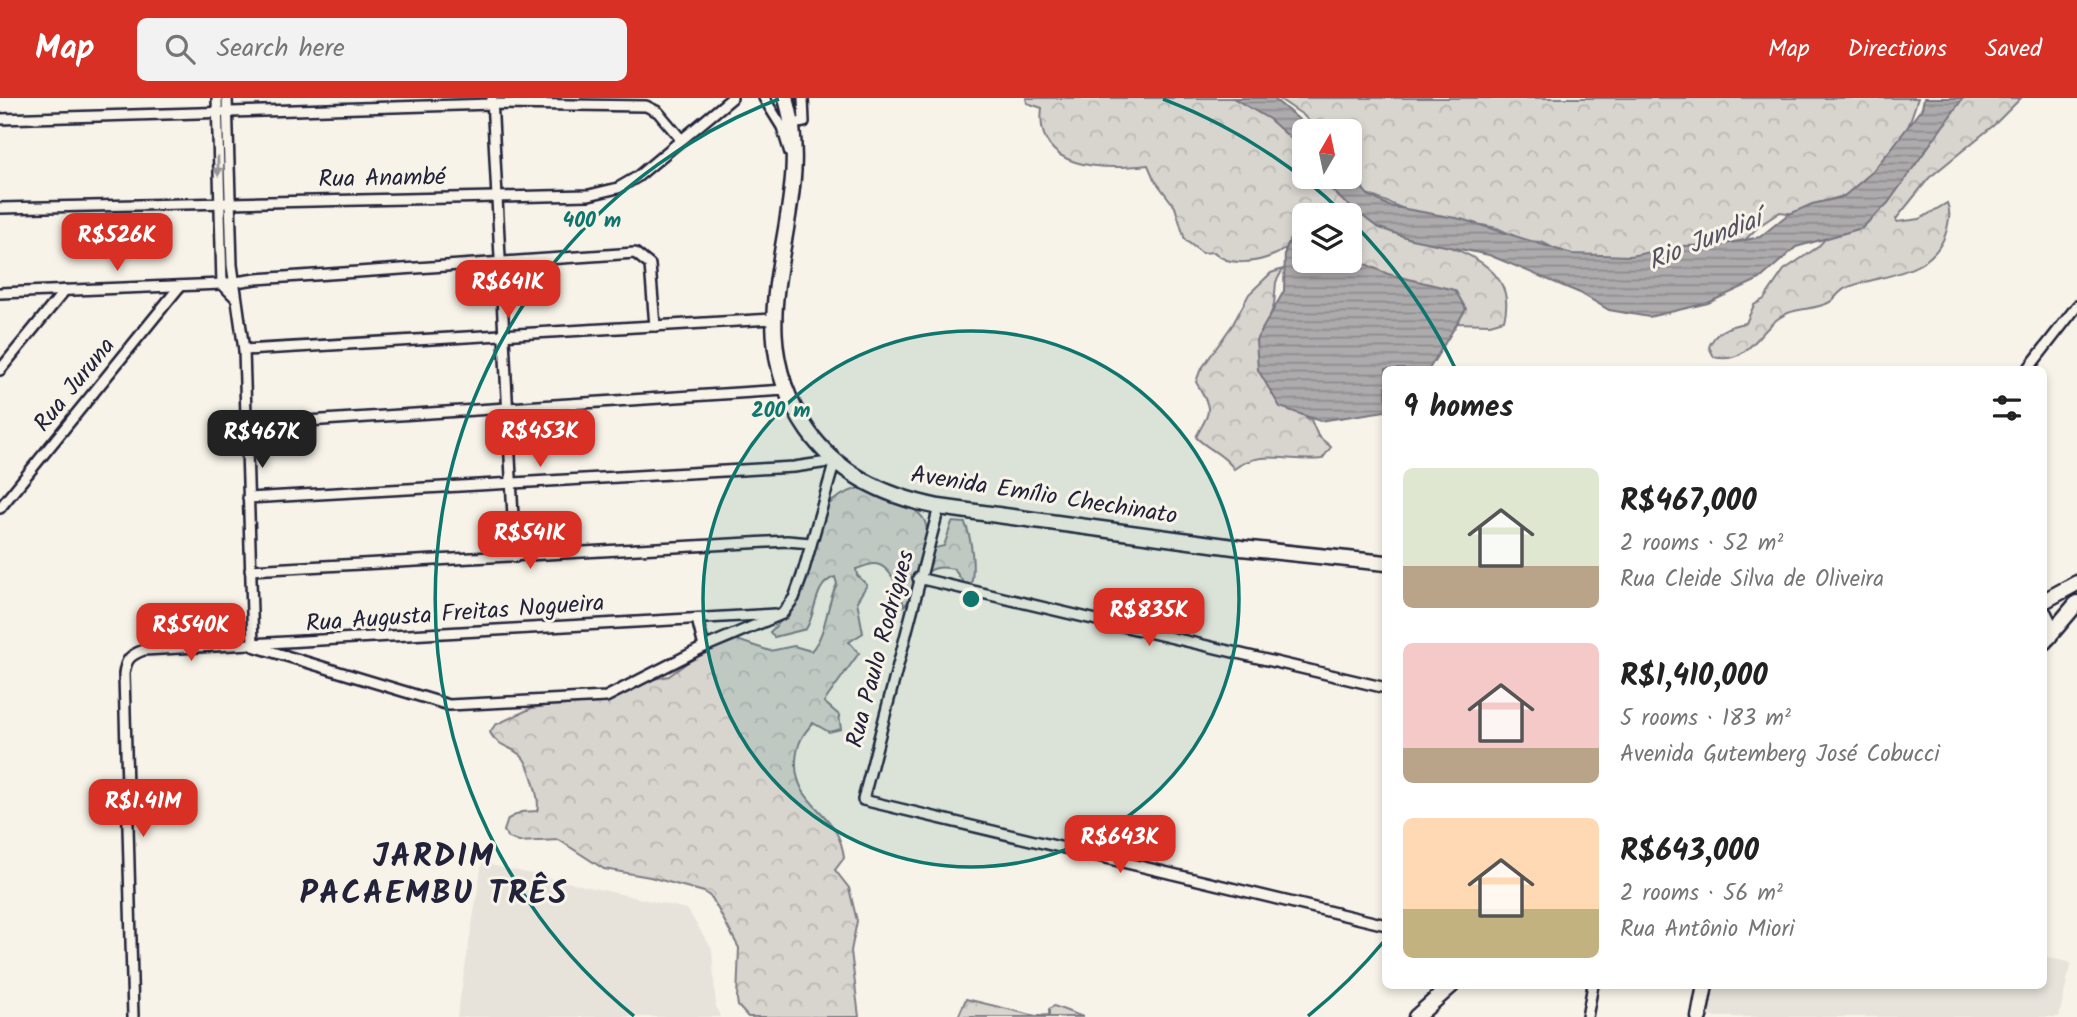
<!DOCTYPE html>
<html lang="en">
<head>
<meta charset="utf-8">
<style>
  :root { --surface:#fff; --page:#f2f2f2; --text:#222; --muted:#767676; --accent:#d93025 }
  body { margin:0; font-family:Kalam,sans-serif; background:var(--page); color:var(--text); height:100vh; display:flex; flex-direction:column; font-size:26px; white-space:nowrap }
  * { box-sizing:border-box; margin:0 }
  p { font-size:23px; color:var(--muted) }
  .icon { flex:none; width:38px; height:38px; fill:none; stroke:currentColor; stroke-width:2; stroke-linecap:round; stroke-linejoin:round }
  .map { position:relative; flex:1; overflow:hidden }
  .side { position:absolute; left:1382px; top:268px; width:665px; height:623px; display:flex; flex-direction:column; background:var(--surface); border-radius:10px; box-shadow:0 4px 10px #0003 }
  .side>* { flex:none }
  .needle { width:46px; rotate:9deg }
  .buttons { position:absolute; left:1292px; top:21px; display:grid; gap:14px }
  .buttons a { display:grid; place-items:center; width:70px; height:70px; border-radius:10px; background:var(--surface); box-shadow:0 4px 10px #0003; font-size:35px }
  .price { position:absolute; translate:-50% -60px; padding:0 16px; border-radius:14px; background:var(--accent); color:#fff; font-size:23px; line-height:46px; filter:drop-shadow(0 2px 4px #0008) }
  .price::after { content:''; position:absolute; left:50%; top:42px; width:21px; height:16px; margin-left:-10px; background:inherit; clip-path:polygon(0 0,100% 0,50% 100%) }
  .price.current { background:#222; color:#fff }
  ul { padding:0; list-style:none }
  li { display:flex; align-items:center; gap:21px; height:175px; padding:0 21px }
  li span { display:grid; place-items:center; flex:none; width:196px; height:140px; border-radius:10px; color:#555 }
  li>.icon { margin-inline-start:auto }
  span .icon { width:84px; height:84px; fill:#fffc; stroke-width:1 }
  li b { font-size:30px }
  h2 { display:flex; justify-content:space-between; align-items:center; height:84px; padding:0 21px; font-size:30px }
  header { display:flex; align-items:center; gap:42px; box-sizing:border-box; height:98px; padding:0 35px; background:var(--accent); color:#fff }
  header strong { font-size:33px }
  nav { display:flex; gap:38px; margin-inline-start:auto; font-size:24px }
  .search { width:490px; height:63px; background:var(--page); display:flex; align-items:center; gap:18px; box-sizing:border-box; padding:0 24px; border-radius:10px; color:var(--muted); font-size:26px }
  .map>svg:first-child { display:block }
  .built { fill:#e7e3db }
  .forest { fill:url(#forest-crowns); stroke:#7d7c85; stroke-width:2 }
  .water { fill:url(#water-rules); stroke:#76747f; stroke-width:2 }
  .lines { fill:none; stroke-linecap:round; stroke-linejoin:round }
  .minor-casing { stroke:#22223b; stroke-width:14 }
  .primary-casing { stroke:#22223b; stroke-width:19 }
  .minor { stroke:#f7f3e8; stroke-width:9 }
  .primary { stroke:#f7f3e8; stroke-width:14 }
  .oneway { fill:#97959a }
  .ring { fill:none; stroke:#0f766e; stroke-width:3.5 }
  .labels { text-anchor:middle; dominant-baseline:central; stroke-width:6; stroke-linejoin:round; paint-order:stroke }
  .street-label { font-size:24px; fill:#22223b; stroke:#f7f3e8 }
  .water-label { font-size:26px; font-style:italic; fill:#535263; stroke:#f7f3e8 }
  .district-label { font-size:32px; font-weight:bold; letter-spacing:2px; fill:#22223b; stroke:#f7f3e8 }
  .centre { fill:#0f766e; stroke:#f7f3e8; stroke-width:3.5 }
  .ring-label { font-size:21px; text-anchor:middle; font-weight:bold; fill:#0f766e; stroke:#f7f3e8; stroke-width:6; stroke-linejoin:round; paint-order:stroke }
</style>
</head>
<body>
<header>
<strong>Map</strong>
<div class="search"><svg class="icon" aria-label="search" viewBox="0 0 24 24"><circle cx="10" cy="10" r="6"/><path d="M15 15l6 6"/></svg>Search here</div>
<nav><a>Map</a><a>Directions</a><a>Saved</a></nav>
</header>
<div class="map">
<svg width="2077" height="919" viewBox="0 0 2077 919">
  <defs>
    <pattern id="forest-crowns" width="20" height="18" patternUnits="userSpaceOnUse" patternTransform="scale(1.75)"><rect width="20" height="18" fill="#d8d5cf"/><path d="M2 6a3 3 0 1 1 6 0M12 15a3 3 0 1 1 6 0" fill="none" stroke="#b9b7b3"/></pattern>
    <pattern id="water-rules" width="6" height="5" patternUnits="userSpaceOnUse" patternTransform="scale(1.75)"><rect width="6" height="5" fill="#aeabad"/><path d="M0 2.5h6" fill="none" stroke="#8d8b8e"/></pattern>
  </defs>
  <rect width="100%" height="100%" fill="#f7f3e8"/>
  <filter id="ink" filterUnits="userSpaceOnUse"><feTurbulence type="fractalNoise" baseFrequency=".0143" numOctaves="2"/><feDisplacementMap in="SourceGraphic" scale="14" xChannelSelector="R" yChannelSelector="G"/><feConvolveMatrix kernelMatrix="1 2 1 2 8 2 1 2 1" color-interpolation-filters="sRGB"/></filter>
  <g filter="url(#ink)">
    <g class="built">
      <path d="M482 765 687 811 712 851 716 908 720 919H457Z"/>
      <path d="M2044 858 2071 865 2059 919H1709L1715 887H2044Z"/>
    </g>
    <g class="forest">
      <path d="M1026 0H1253L1304 50V79H1320C1336 100 1357 114 1380 125 1421 144 1523 154 1504 222L1490 226 1456 225 1349 163V117H1304V140C1292 143 1285 153 1274 157 1256 165 1228 169 1214 154L1202 155 1185 142 1175 109 1154 81 1148 67C1103 72 1034 73 1042 10L1027 5Z"/>
      <path d="M1278 0H1918L1905 38 1885 67 1847 97 1826 103 1804 117 1780 114 1759 128 1745 142 1632 167 1564 156 1542 144 1525 143 1497 130 1409 113 1367 96 1349 79V33H1319L1303 17Z"/>
      <path d="M1950 0H2021L1994 27 1929 80 1896 121 1897 124 1920 121 1947 105C1951 114 1949 122 1947 131 1935 178 1882 176 1846 190 1839 193 1836 200 1830 204 1817 211 1802 210 1788 215 1760 226 1751 268 1714 259L1709 249C1715 233 1731 227 1746 225L1754 207 1764 201 1784 172 1818 149Z"/>
      <path d="M1283 171 1276 184 1274 207 1262 240 1282 305 1311 322 1318 338 1331 349 1322 361C1288 365 1263 350 1234 371 1223 355 1208 352 1196 339 1210 312 1214 314 1196 284L1200 273 1233 226 1249 196 1271 175Z"/>
      <path d="M862 389C879 397 918 406 925 424 929 434 925 443 931 451L944 448 952 424 965 425C972 441 975 470 971 488L967 490 954 471C918 462 922 492 904 508 901 495 891 466 874 466 868 466 861 470 856 471L857 477 867 487 857 503 863 535 849 544 859 555 824 604 839 617 841 631 829 634 813 625C802 637 797 646 796 663 794 710 839 711 844 760L835 772 849 790 857 823 851 853 859 919H748L738 908 737 901 739 850 712 800 704 794 650 779 604 771 559 742 519 744 509 740 504 733 508 721 521 714 537 713C541 704 530 670 524 661 515 648 497 650 490 634L495 627 532 610 591 601 643 583 669 578 697 557 737 542 770 553 794 548 811 553C828 534 825 508 837 486L835 479C813 486 817 515 806 531L774 539 770 534C784 521 796 507 802 489 818 441 802 407 862 389Z"/>
      <path d="M966 901 1036 918 1049 917V911L1054 908 1083 919H958Z"/>
    </g>
    <g class="water">
      <path d="M1233 0H1273L1313 33H1304V52L1269 21Z"/>
      <path d="M1924 0H1963L1888 105 1862 130 1796 149 1760 181 1708 205 1649 219 1609 212 1580 195 1489 157 1411 141 1377 129 1343 103 1320 79H1349V73L1368 97 1389 108 1461 121 1572 156 1630 158 1682 148 1720 147 1760 139 1787 117 1812 106 1843 99 1871 75 1891 51 1922 10Z"/>
      <path d="M1304 139V163H1349V159L1388 176 1455 192 1466 211 1429 271H1386V313L1320 323 1280 309 1258 272 1256 242 1284 193 1285 153 1290 141Z"/>
    </g>
    <g class="lines">
      <g class="minor-casing">
        <g id="minor">
          <path d="M217 0 222 186 236 200"/>
          <path d="M227 0 232 167 244 252 253 548 449 607 606 599 704 549 782 516 794 500 802 478 835 363 794 369 248 400"/>
          <path d="M492 0 515 459"/>
          <path d="M764 0 782 29 790 55"/>
          <path d="M0 21 492 6 646 8 658 14 680 40"/>
          <path d="M791 26 804 24 803 0"/>
          <path d="M0 110 589 97 618 90 637 79 732 0"/>
          <path d="M0 195 222 186 256 181 635 155 650 167 655 228"/>
          <path d="M244 252 773 221"/>
          <path d="M2028 271 2077 208"/>
          <path d="M0 272 65 192"/>
          <path d="M246 327 785 292"/>
          <path d="M939 409 863 702 1386 827"/>
          <path d="M0 410 180 188"/>
          <path d="M250 472 787 443 811 445"/>
          <path d="M918 480 1386 590"/>
          <path d="M697 521 704 549"/>
          <path d="M133 919 124 576C126 561 130 557 144 552L775 516"/>
          <path d="M1587 919 1593 887"/>
        </g>
      </g>
      <g class="primary-casing">
        <g id="primary">
          <path d="M786 0C820 117 728 218 808 333 839 377 888 399 939 409L1241 450 1386 465"/>
          <path d="M2044 503 2077 485"/>
          <path d="M2044 516 2051 530 2049 539"/>
          <path d="M2044 544 2077 505"/>
          <path d="M1416 919 1452 887"/>
          <path d="M1699 919 1705 887"/>
        </g>
      </g>
      <use href="#minor" class="minor"/>
      <use href="#primary" class="primary"/>
    </g>
    <defs><path id="oneway-solid" d="M-6-.8H1V-3.2L6.5 0L1 3.2V.8H-6Z" transform="scale(1.75)"/></defs>
    <use class="oneway" href="#oneway-solid" transform="translate(218 68) rotate(89)"/>
  </g>
  <circle cx="971" cy="501" r="268" fill="#0f766e" fill-opacity=".12"/>
  <g class="ring">
    <circle cx="971" cy="501" r="268"/>
    <path d="M1385 842A536 536 0 0 1 1308 918M634 918A536 536 0 0 1 779 1M1163 1A536 536 0 0 1 1343 115M1350 122A536 536 0 0 1 1455 270"/>
  </g>
  <g class="labels">
    <g class="street-label">
      <text transform="translate(382 81) rotate(-1)">Rua Anambé</text>
      <text transform="translate(75 287) rotate(-51)">Rua Juruna</text>
      <text transform="translate(1044 398) rotate(9)">Avenida Emílio Chechinato</text>
      <text transform="translate(455 516) rotate(-4)">Rua Augusta Freitas Nogueira</text>
      <text transform="translate(881 551) rotate(-75)">Rua Paulo Rodrigues</text>
    </g>
    <g class="water-label">
      <text transform="translate(1705 143) rotate(-22)">Rio Jundiaí</text>
    </g>
    <g class="district-label">
      <text x="434" y="759">JARDIM<tspan x="434" dy="37">PACAEMBU TRÊS</tspan></text>
    </g>
  </g>
  <circle cx="971" cy="501" r="10" class="centre"/>
  <g class="ring-label">
    <text x="592" y="129">400 m</text>
    <text x="781" y="319">200 m</text>
  </g>
</svg>
<div class="buttons">
<a><svg class="needle" viewBox="-14 -14 28 28"><path d="M0-13l5 13h-10z" fill="#e53935"/><path d="M0 13l5-13h-10z" fill="#767676"/></svg></a>
<a><svg class="icon" aria-label="layers" viewBox="0 0 24 24"><path d="M12 4l9 5-9 5-9-5zM3 14l9 5 9-5"/></svg></a>
</div>
<b class="price" style="left:117px;top:175px">R$526K</b>
<b class="price" style="left:508px;top:222px">R$641K</b>
<b class="price" style="left:540px;top:371px">R$453K</b>
<b class="price current" style="left:262px;top:372px">R$467K</b>
<b class="price" style="left:530px;top:473px">R$541K</b>
<b class="price" style="left:1149px;top:550px">R$835K</b>
<b class="price" style="left:191px;top:565px">R$540K</b>
<b class="price" style="left:143px;top:741px">R$1.41M</b>
<b class="price" style="left:1120px;top:777px">R$643K</b>
<section class="side">
<h2>9 homes<svg class="icon" aria-label="filters" viewBox="0 0 24 24"><path d="M4 7h16M4 17h16"/><circle cx="9" cy="7" r="2"/><circle cx="15" cy="17" r="2"/></svg></h2>
<ul>
<li><span style="background:linear-gradient(#dfe7d0 70%,#b9a48a 0)"><svg class="icon" aria-label="home" viewBox="0 0 24 24"><path d="M3 11l9-7 9 7M6 9v11h12V9"/></svg></span><div><b>R$467,000</b><p>2 rooms · 52 m²</p><p>Rua Cleide Silva de Oliveira</p></div></li>
<li><span style="background:linear-gradient(#f6c9c9 75%,#b9a48a 0)"><svg class="icon" aria-label="home" viewBox="0 0 24 24"><path d="M3 11l9-7 9 7M6 9v11h12V9"/></svg></span><div><b>R$1,410,000</b><p>5 rooms · 183 m²</p><p>Avenida Gutemberg José Cobucci</p></div></li>
<li><span style="background:linear-gradient(#ffd9b3 65%,#c2b280 0)"><svg class="icon" aria-label="home" viewBox="0 0 24 24"><path d="M3 11l9-7 9 7M6 9v11h12V9"/></svg></span><div><b>R$643,000</b><p>2 rooms · 56 m²</p><p>Rua Antônio Miori</p></div></li>
</ul>
</section>
</div>
</body>
</html>
